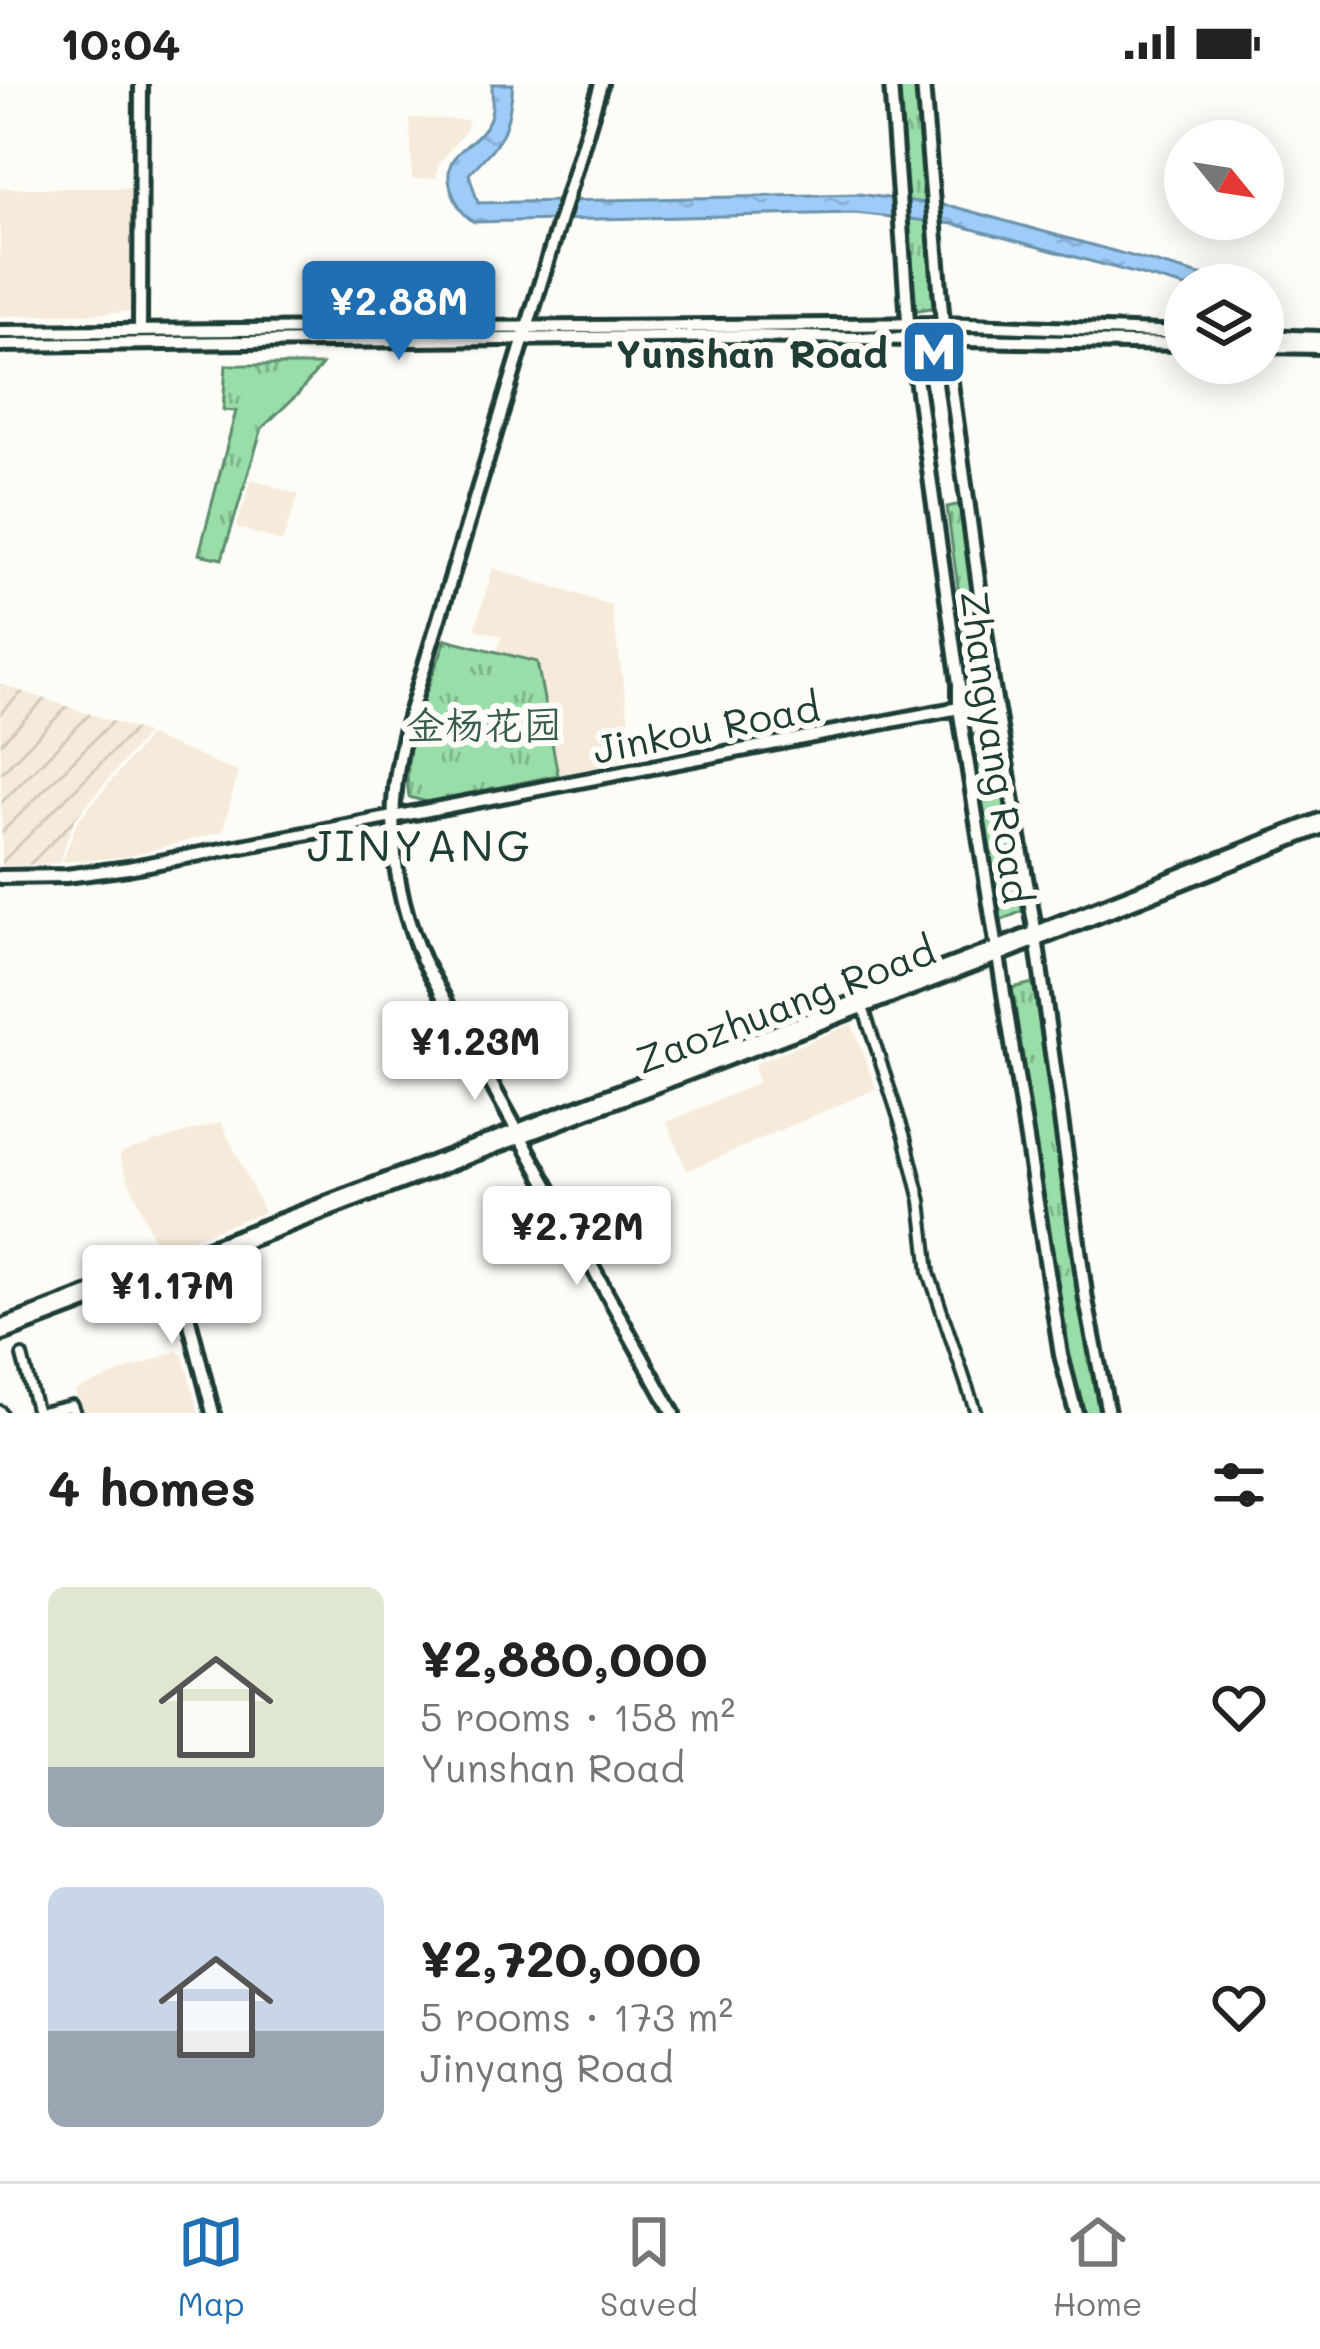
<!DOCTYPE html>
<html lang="en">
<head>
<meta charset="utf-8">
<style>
  :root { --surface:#fff; --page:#f6f6f6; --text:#222; --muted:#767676; --line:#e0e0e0; --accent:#1f6fb2 }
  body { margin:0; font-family:Mali,"LXGW WenKai TC",sans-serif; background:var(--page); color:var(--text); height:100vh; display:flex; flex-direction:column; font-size:45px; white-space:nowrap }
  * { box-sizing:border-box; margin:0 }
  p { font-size:39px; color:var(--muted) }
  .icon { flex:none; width:66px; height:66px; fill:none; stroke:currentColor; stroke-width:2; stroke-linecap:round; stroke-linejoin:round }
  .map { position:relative; height:1329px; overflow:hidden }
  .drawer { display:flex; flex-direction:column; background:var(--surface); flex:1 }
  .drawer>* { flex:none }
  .needle { width:78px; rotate:120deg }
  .fabs { position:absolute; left:1164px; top:36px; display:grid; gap:24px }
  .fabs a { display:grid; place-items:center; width:120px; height:120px; border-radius:50%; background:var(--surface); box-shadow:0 6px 30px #0003; font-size:60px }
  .price { position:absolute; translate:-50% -102px; padding:0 27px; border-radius:12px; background:#fff; color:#222; font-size:39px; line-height:78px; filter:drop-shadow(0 3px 6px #0008) }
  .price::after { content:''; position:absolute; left:50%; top:72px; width:36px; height:27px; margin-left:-18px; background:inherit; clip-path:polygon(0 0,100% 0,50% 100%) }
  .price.current { background:var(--accent); color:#fff }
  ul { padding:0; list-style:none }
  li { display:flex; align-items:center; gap:36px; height:300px; padding:0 48px }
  li span { display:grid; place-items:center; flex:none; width:336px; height:240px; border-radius:18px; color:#555 }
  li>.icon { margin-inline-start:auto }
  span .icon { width:144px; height:144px; fill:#fffc; stroke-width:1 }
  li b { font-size:51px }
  h2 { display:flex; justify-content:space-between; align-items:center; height:144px; padding:0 48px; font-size:51px }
  .status { display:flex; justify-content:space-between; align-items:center; height:84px; padding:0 60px; background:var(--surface); direction:ltr }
  .status svg { height:33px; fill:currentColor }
  .dock { display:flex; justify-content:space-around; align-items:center; height:168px; border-top:3px solid var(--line); background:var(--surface); font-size:33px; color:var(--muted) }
  .dock a { display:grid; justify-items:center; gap:6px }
  .dock .current { color:var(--accent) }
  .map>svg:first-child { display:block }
  .built { fill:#f6ebda }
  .industrial { fill:url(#industrial-furrows) }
  .grass { fill:url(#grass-tufts); stroke:#5c8d6e; stroke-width:3 }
  .water { fill:url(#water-ripples); stroke:#6b92aa; stroke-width:3 }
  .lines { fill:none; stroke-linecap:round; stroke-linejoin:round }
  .street-casing { stroke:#1f3d34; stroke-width:16 }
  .secondary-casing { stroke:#1f3d34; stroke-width:20 }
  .street { stroke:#fdfcf7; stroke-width:8 }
  .secondary { stroke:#fdfcf7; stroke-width:10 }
  .labels { text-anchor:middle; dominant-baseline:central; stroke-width:12; stroke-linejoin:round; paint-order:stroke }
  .poi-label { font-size:39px; font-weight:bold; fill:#1f3d34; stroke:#fdfcf7; text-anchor:end }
  .park-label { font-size:39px; fill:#375d4b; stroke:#fdfcf7 }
  .street-label { font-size:39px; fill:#1f3d34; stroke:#fdfcf7 }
  .quarter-label { font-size:45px; letter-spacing:3px; fill:#1f3d34; stroke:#fdfcf7 }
</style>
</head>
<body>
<div class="status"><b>10:04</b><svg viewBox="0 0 49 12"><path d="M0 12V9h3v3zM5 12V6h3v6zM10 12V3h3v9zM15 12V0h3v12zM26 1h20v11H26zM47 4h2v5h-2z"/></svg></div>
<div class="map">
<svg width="1320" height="1329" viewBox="0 0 1320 1329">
  <defs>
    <pattern id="industrial-furrows" width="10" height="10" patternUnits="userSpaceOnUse" patternTransform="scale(3)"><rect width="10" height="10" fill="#f6ebda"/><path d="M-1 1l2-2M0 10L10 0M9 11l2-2" fill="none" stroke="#d2cabc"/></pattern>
    <pattern id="grass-tufts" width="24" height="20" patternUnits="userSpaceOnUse" patternTransform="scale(3)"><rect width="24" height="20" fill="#99dda8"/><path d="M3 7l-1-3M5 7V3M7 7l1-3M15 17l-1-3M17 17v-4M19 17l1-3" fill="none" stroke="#7cb48a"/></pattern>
    <pattern id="water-ripples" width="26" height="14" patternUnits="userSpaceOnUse" patternTransform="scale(3)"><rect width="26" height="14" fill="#9ecbf8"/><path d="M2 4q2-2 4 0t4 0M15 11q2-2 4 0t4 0" fill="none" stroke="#88afd5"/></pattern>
  </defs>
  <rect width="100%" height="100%" fill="#fdfcf7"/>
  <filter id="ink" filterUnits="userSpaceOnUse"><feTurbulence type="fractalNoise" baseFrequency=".00833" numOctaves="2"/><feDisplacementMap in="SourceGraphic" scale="24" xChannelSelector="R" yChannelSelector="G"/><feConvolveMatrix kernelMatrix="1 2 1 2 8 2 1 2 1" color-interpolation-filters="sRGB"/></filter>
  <g filter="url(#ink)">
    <g class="built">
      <path d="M410 34 468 36 467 45 439 79 436 94 412 95Z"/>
      <path d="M0 104H131L133 228 0 232Z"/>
      <path d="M252 395 299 411 282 458 236 443Z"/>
      <path d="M493 484 611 521 635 674 558 691 537 578 497 568 502 552 475 545Z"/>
      <path d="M149 652 238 688 223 747 125 773 62 778 77 738Z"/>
      <path d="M852 940 876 1005 687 1087 667 1038 758 999 754 980Z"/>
      <path d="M221 1038 264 1128 158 1167 120 1075 122 1068Z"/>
      <path d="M177 1267 183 1271 199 1329H78L75 1306Z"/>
    </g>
    <path class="industrial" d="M0 600 147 649 74 736 59 779 2 782Z"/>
    <g class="grass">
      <path d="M898 0H919L937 223 913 227Z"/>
      <path d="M226 281H322L299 309 262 344 222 475 199 470 236 327 223 326Z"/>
      <path d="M961 420 984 606 972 607 947 423Z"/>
      <path d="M446 555 537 578 558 691 427 718 409 713C400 661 429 604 446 555Z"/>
      <path d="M994 644 1022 827 1000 837 972 651Z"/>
      <path d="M1033 899 1099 1329H1084L1068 1269 1012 904Z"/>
    </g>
    <path class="water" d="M492 0H513C508 51 503 54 469 90L478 119 859 110 955 123 1236 201 1185 203 954 140 855 129 474 138C462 130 457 121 452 108 438 66 473 67 488 38 494 28 492 11 492 0Z"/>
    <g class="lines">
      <g class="street-casing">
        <g id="street">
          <path d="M959 624 995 616"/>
          <path d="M865 929 905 1053 921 1117 929 1189 976 1329"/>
          <path d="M22 1272 37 1329"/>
          <path d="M0 1327 1 1329"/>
          <path d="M38 1329 72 1321 75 1329"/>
        </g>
      </g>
      <g class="secondary-casing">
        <g id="secondary">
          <path d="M601 0 407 640C385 722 389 798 423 876L673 1329"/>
          <path d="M891 0 908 237 959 599V624L1061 1271 1076 1329"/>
          <path d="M923 0 943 240 992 598 1034 839 1086 1216 1108 1329"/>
          <path d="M140 246 141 0"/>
          <path d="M0 248 943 240 1185 249"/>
          <path d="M1263 252 1320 254"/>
          <path d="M0 261 746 252 1185 260"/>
          <path d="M1263 262 1320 263"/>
          <path d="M0 793 66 792 128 784 959 624"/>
          <path d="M176 1185 213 1329"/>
          <path d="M0 1243 988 867 1320 736"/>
          <path d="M0 1251 989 875 1320 744"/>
        </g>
      </g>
      <use href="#street" class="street"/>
      <use href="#secondary" class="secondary"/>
    </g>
  </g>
  <defs>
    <g id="metro-square" transform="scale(3.45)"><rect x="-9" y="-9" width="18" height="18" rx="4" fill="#1f6fb2" stroke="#fdfcf7"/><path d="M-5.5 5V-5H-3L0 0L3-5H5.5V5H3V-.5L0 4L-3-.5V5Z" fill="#fff"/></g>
  </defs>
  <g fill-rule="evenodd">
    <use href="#metro-square" x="934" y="268"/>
  </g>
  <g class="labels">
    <g class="poi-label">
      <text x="888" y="268">Yunshan Road</text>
    </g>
    <g class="park-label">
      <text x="484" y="639">金杨花园</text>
    </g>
    <g class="street-label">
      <text transform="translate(706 643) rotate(-11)">Jinkou Road</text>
      <text transform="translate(997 663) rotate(82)">Zhangyang Road</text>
      <text transform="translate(785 920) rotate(-21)">Zaozhuang Road</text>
    </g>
    <g class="quarter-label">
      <text x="420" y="760">JINYANG</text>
    </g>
  </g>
</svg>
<div class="fabs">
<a><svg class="needle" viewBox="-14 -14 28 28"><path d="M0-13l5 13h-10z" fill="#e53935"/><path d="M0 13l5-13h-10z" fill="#767676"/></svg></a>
<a><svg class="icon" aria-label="layers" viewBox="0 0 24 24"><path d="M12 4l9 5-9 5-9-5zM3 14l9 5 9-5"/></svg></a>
</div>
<b class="price current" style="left:399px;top:279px">¥2.88M</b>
<b class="price" style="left:475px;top:1019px">¥1.23M</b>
<b class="price" style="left:577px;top:1204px">¥2.72M</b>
<b class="price" style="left:172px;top:1263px">¥1.17M</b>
</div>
<section class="drawer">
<h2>4 homes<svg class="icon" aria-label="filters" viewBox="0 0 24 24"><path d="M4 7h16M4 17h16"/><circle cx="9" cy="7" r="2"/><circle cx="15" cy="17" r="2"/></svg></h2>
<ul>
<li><span style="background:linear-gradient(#dfe7d0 75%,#9aa5b1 0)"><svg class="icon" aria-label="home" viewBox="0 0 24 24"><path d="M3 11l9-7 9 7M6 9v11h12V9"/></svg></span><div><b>¥2,880,000</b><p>5 rooms · 158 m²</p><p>Yunshan Road</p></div><svg class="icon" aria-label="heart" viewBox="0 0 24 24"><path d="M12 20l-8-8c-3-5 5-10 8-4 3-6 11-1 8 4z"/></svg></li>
<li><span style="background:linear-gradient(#c9d6e8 60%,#9aa5b1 0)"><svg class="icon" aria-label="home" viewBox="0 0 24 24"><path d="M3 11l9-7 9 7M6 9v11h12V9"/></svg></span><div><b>¥2,720,000</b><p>5 rooms · 173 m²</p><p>Jinyang Road</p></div><svg class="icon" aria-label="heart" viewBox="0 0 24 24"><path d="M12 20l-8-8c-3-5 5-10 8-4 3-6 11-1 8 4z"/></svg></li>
</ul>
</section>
<nav class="dock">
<a class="current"><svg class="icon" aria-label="map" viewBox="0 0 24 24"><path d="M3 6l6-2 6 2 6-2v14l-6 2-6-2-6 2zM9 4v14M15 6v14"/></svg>Map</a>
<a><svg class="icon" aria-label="saved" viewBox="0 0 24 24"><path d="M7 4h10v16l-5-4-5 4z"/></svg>Saved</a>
<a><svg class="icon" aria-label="home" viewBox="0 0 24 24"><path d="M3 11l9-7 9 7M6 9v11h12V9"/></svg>Home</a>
</nav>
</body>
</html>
